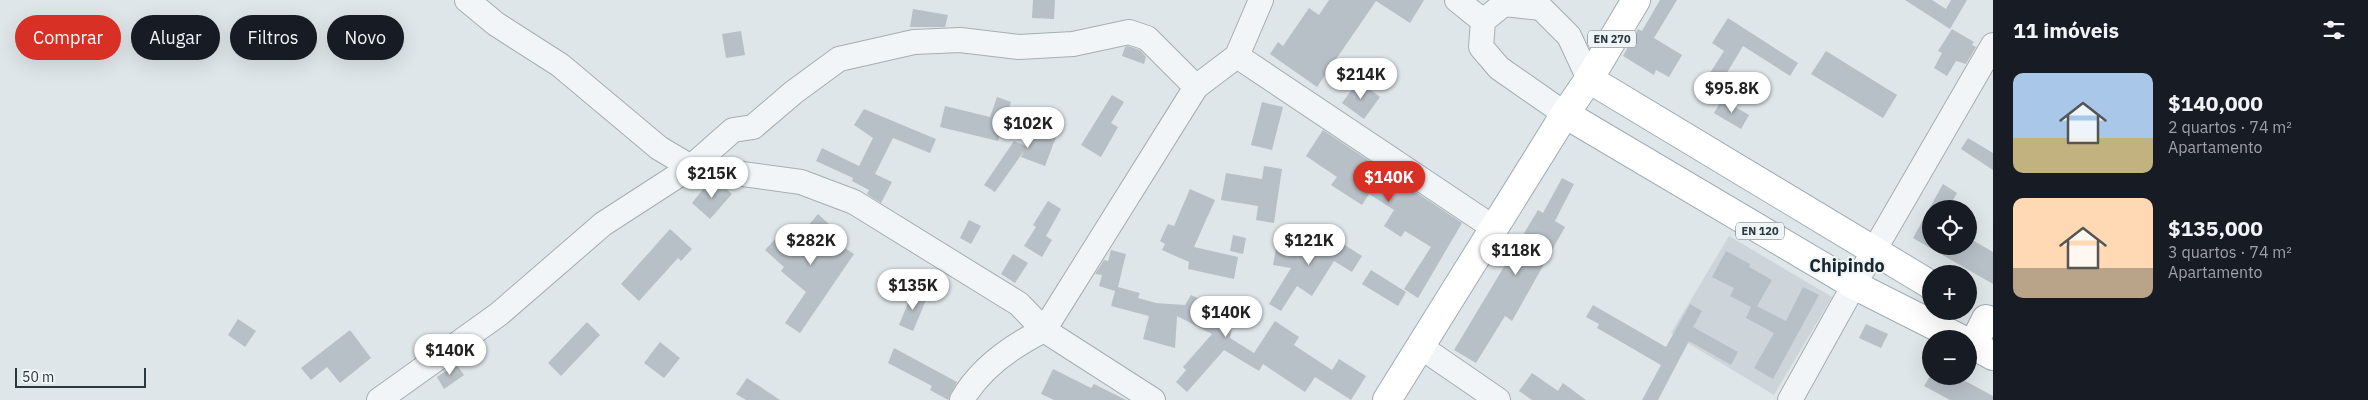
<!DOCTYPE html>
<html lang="pt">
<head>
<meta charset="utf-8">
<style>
  :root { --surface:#171b24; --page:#20242c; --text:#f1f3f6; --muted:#9ea1a6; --accent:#d93025 }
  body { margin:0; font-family:"IBM Plex Sans",sans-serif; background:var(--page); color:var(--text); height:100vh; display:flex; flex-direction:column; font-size:19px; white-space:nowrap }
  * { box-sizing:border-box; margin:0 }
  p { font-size:16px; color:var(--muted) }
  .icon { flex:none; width:28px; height:28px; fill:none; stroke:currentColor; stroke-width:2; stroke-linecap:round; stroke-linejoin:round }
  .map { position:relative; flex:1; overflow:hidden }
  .side { display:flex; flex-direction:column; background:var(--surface); width:375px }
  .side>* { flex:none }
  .top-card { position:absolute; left:15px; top:15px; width:475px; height:45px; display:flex; gap:10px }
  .fabs { position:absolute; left:1922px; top:200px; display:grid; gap:10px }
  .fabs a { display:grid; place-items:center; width:55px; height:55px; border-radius:50%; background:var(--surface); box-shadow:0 5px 20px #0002; font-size:25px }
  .scale { position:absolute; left:15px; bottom:12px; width:131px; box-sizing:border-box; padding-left:5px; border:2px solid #283740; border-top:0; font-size:14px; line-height:18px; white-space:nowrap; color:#283740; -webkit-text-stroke:4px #eff4f6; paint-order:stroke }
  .price { position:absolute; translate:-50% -42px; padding:0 11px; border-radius:18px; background:#fff; color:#222; font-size:16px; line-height:32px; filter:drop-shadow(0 1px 2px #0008) }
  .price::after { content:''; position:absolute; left:50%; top:30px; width:15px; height:11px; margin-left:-8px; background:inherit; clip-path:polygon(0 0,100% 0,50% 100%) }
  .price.selected { background:var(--accent); color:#fff }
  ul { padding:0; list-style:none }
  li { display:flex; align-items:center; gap:15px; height:125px; padding:0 20px }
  li span { display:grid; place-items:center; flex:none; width:140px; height:100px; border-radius:10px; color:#555 }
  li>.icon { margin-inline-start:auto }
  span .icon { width:60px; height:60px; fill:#fffc; stroke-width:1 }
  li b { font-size:21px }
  h2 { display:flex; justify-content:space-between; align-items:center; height:60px; padding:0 20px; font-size:21px }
  .tag { padding:0 18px; border-radius:22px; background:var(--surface); box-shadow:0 5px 20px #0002; font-size:18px; line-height:45px }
  .tag.selected { background:var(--accent); color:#fff }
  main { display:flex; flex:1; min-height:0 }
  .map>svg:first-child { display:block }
  .built { fill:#cdd5db }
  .building { fill:#b7c0c6 }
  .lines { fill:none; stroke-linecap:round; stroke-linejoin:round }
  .minor-casing { stroke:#a4aeb3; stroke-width:26 }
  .major-casing { stroke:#9fadb5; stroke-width:30 }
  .minor { stroke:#f2f5f7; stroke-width:24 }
  .major { stroke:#fff; stroke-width:28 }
  .labels { text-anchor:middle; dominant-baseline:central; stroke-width:4; stroke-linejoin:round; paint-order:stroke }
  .shield { fill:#eff4f6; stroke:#647077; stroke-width:1 }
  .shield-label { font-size:11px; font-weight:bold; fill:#283740 }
  .district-label { font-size:18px; font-weight:bold; fill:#1a2831; stroke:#eff4f6 }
</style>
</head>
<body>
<main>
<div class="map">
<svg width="1993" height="400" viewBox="0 0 1993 400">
  <rect width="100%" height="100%" fill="#dfe6e9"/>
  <path class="built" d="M1729 236 1832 297 1774 395 1671 333Z"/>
  <g class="building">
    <path d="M1033 0H1055L1054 19 1032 18Z"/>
    <path d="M1329 0H1424L1410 23 1376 1 1317 87 1270 54 1278 42 1283 46 1309 8 1319 15Z"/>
    <path d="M1660 0H1677L1654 38 1682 55 1669 77 1656 70 1654 75 1623 56 1638 29 1642 31Z"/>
    <path d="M1905 0H1932L1946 9 1951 0H1967L1950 29Z"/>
    <path d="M913 9 948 15 945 27H910Z"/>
    <path d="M1728 18 1798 63 1790 76 1743 46 1722 81 1710 73 1724 51 1712 43Z"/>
    <path d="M1952 29 1974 42 1972 45 1976 47 1966 64 1956 61 1947 76 1934 68 1942 53 1938 51Z"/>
    <path d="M741 31 745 55 726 58 722 34Z"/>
    <path d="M1128 46 1140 50 1146 57 1144 64 1122 56 1125 47Z"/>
    <path d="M1826 51 1897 95 1883 118 1811 74Z"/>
    <path d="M1358 81 1380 97 1364 119 1342 103Z"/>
    <path d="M1112 95 1124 102 1111 123 1118 127 1101 157 1081 145Z"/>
    <path d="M997 97 1011 102 998 141 940 127 945 106 990 117Z"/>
    <path d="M1722 99 1749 115 1741 129 1714 113Z"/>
    <path d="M1262 102 1283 107 1272 150 1251 145Z"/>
    <path d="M864 109 936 139 930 153 893 138 875 174 892 182 881 203 867 194 869 190 852 181 853 178 816 161 822 148 859 166 873 138 854 125Z"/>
    <path d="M1039 112 1062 121 1045 166 1021 157 1024 151 995 192 984 185 1014 141 1026 146Z"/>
    <path d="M1323 130 1462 223 1418 298 1404 289 1431 247 1405 231 1401 237 1384 226 1394 210 1369 194 1362 205 1331 185 1337 177 1306 156Z"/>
    <path d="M1968 138 1993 153V170L1961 149Z"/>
    <path d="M1264 166 1282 169 1274 223 1256 220 1258 206 1221 200 1226 173 1262 179Z"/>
    <path d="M1562 178 1574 184 1555 221 1565 227 1512 321 1505 316 1476 363 1454 350 1538 210 1543 213Z"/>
    <path d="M708 183 722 185 732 194 710 219 692 203Z"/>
    <path d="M1943 184 1957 193 1948 209H1931V246H1969V238L1993 252V284L1913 238Z"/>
    <path d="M1190 189 1215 200 1194 247 1238 257 1234 279 1188 269 1189 262 1162 250 1165 244 1160 241 1168 224 1174 226Z"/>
    <path d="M1048 201 1061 209 1046 236 1052 240 1042 257 1024 246 1036 227 1033 225Z"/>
    <path d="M818 214 844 238 839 244 854 254 800 333 785 323 806 292 781 271 784 267 765 250 782 232 793 243Z"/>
    <path d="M969 220 981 226 971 244 960 238Z"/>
    <path d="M670 229 692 249 681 261 678 258 639 301 621 284Z"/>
    <path d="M1233 235 1246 238 1243 254 1230 251Z"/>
    <path d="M1329 235 1362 256 1352 272 1334 261 1312 296 1297 286 1281 311 1269 304 1291 268 1273 265 1278 238 1322 247Z"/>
    <path d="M1111 250 1126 254 1118 287 1140 293 1138 298 1156 303 1185 305 1191 295 1220 309 1222 296 1237 299 1230 338 1254 353 1275 321 1299 337 1294 345 1332 370 1339 359 1366 376 1351 400 1315 377 1305 392 1263 364 1259 371 1224 350 1187 392 1176 382 1186 370 1183 367 1212 334 1177 316 1175 348 1143 339 1149 316 1111 306 1115 291 1099 286 1102 275 1095 274 1104 260 1108 261Z"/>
    <path d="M1726 251 1750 264 1749 267 1772 280 1757 306 1786 321 1803 287 1819 295 1773 379 1754 368 1774 333 1746 318 1751 307 1730 296 1734 288 1712 277Z"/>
    <path d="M1013 254 1028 263 1015 283 1001 274Z"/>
    <path d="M1371 270 1406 292 1398 306 1362 284Z"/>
    <path d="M913 291 927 298 913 331 899 325Z"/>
    <path d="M1690 304 1702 311 1693 327 1738 352 1731 365 1689 341 1658 400H1642L1661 365 1597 328 1599 324 1586 317 1593 305 1666 347Z"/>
    <path d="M238 319 256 331 245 347 228 335Z"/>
    <path d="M587 322 600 335 561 376 548 363Z"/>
    <path d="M1866 324 1888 334 1881 348 1859 338Z"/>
    <path d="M350 330 371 358 340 383 327 367 311 380 301 368Z"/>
    <path d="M660 342 680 358 664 378 644 363Z"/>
    <path d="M894 348 957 382 948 400 930 390 932 386 888 363Z"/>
    <path d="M456 364 464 375 444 389 437 377Z"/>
    <path d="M1053 369 1091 388 1094 384 1126 400H1054L1041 394Z"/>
    <path d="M1532 373 1558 391 1563 383 1586 400H1532L1519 391Z"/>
    <path d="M1930 376H1956L1993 396V400H1950L1924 386Z"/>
    <path d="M747 378 780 400H746L736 394Z"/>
  </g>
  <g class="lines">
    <g class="minor-casing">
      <g id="minor">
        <path d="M467 0 496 24 560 65 659 148 691 167 801 182 854 202 1019 304 1044 330 1153 400"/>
        <path d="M1457 0 1483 21"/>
        <path d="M1237 56 1494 228"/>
        <path d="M1565 114 1499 68 1481 47 1483 21 1504 4 1541 8 1569 36 1589 79"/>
        <path d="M1421 347 1498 400"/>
        <path d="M379 400 499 314 603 224 691 167 733 130 753 127 794 92 839 59 914 42 960 40 1019 47 1073 44 1129 32 1147 38 1196 87"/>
        <path d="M962 400C980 368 1012 346 1044 330L1196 87 1237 56 1261 0"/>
        <path d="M1790 400 1854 285 1993 45"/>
      </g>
    </g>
    <g class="major-casing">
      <g id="major">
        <path d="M1589 79 1931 285"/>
        <path d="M1565 114 1854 285 1961 339"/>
        <path d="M1969 343 1993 356"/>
        <path d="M1973 345 1986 319"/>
        <path d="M1387 400 1565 114 1589 79 1636 0"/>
      </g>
    </g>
    <use href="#minor" class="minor"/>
    <use href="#major" class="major"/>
  </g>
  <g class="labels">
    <g class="shield">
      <rect x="1588" y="30.5" width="48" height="17" rx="4"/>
      <rect x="1736" y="222.5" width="48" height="17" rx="4"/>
    </g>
    <g class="shield-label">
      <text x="1612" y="39">EN 270</text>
      <text x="1760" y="231">EN 120</text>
    </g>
    <g class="district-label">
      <text x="1847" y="265">Chipindo</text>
    </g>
  </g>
</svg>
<div class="fabs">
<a><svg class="icon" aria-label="locate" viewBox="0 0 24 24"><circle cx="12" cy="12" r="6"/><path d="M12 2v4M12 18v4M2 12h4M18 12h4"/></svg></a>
<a>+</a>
<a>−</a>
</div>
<div class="scale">50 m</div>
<b class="price" style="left:1361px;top:100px">$214K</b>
<b class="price" style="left:1732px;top:114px">$95.8K</b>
<b class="price" style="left:1028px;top:149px">$102K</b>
<b class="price" style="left:712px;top:199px">$215K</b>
<b class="price selected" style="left:1389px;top:203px">$140K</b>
<b class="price" style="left:811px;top:266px">$282K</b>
<b class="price" style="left:1309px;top:266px">$121K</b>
<b class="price" style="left:1516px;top:276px">$118K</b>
<b class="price" style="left:913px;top:311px">$135K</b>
<b class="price" style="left:1226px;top:338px">$140K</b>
<b class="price" style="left:450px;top:376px">$140K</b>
<div class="top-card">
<a class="tag selected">Comprar</a>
<a class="tag">Alugar</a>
<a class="tag">Filtros</a>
<a class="tag">Novo</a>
</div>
</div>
<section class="side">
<h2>11 imóveis<svg class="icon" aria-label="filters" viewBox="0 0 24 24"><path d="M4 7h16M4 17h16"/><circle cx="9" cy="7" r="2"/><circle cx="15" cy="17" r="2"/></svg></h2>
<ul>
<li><span style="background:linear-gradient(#a9c7e8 65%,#c2b280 0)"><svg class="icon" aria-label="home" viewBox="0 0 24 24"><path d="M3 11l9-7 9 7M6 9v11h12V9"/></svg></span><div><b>$140,000</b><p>2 quartos · 74 m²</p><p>Apartamento</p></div></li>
<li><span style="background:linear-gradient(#ffd9b3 70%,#b9a48a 0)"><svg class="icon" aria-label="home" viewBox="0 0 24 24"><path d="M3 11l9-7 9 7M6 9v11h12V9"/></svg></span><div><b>$135,000</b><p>3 quartos · 74 m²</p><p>Apartamento</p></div></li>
</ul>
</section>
</main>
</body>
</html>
